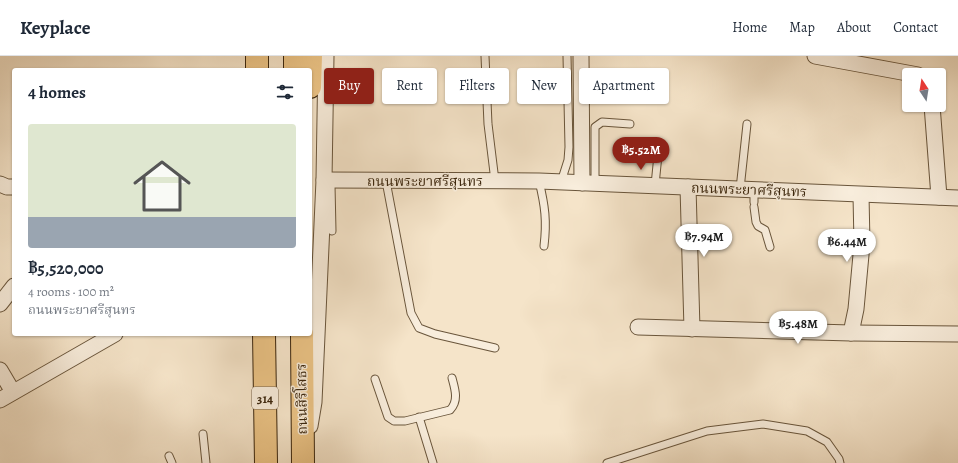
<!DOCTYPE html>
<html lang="en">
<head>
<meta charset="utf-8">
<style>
  :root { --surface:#fff; --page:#f6f6f7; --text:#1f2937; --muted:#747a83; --line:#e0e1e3; --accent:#8f2418 }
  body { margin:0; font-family:Alegreya,"Noto Serif Thai",serif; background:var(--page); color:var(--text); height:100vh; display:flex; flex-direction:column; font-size:15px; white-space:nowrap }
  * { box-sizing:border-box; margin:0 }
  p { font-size:13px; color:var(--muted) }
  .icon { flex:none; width:22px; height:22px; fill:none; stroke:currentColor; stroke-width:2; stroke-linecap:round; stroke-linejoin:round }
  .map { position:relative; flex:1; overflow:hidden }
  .sheet { position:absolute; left:12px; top:12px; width:300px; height:268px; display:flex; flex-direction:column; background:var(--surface); border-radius:4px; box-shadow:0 1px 3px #0004 }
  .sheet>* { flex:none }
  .hud { position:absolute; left:324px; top:12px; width:380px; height:36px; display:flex; gap:8px }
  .needle { width:26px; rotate:348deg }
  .tools { position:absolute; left:902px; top:12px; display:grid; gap:8px }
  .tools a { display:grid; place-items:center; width:44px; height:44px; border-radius:4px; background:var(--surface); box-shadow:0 1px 3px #0004; font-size:20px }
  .price { position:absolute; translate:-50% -34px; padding:0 9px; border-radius:14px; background:#fff; color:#222; font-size:13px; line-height:26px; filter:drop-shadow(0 1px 2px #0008) }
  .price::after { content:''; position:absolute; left:50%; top:24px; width:12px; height:9px; margin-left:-6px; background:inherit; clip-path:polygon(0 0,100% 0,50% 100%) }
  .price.current { background:var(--accent); color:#fff }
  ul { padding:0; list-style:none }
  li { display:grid; align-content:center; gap:8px; height:212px; padding:0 16px }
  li+li { border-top:1px solid var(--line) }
  li span { display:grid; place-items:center; height:124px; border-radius:4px; color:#555 }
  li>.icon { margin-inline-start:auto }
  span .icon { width:72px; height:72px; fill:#fffc; stroke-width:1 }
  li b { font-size:17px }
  h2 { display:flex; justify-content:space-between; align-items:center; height:48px; padding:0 16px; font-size:17px }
  .tag { padding:0 14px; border-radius:4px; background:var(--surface); box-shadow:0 1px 3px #0004; font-size:14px; line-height:36px }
  .tag.current { background:var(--accent); color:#fff }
  header { display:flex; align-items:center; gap:24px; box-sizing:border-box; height:56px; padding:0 20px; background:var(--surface); border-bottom:1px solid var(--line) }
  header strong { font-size:19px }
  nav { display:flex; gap:22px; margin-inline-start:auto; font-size:14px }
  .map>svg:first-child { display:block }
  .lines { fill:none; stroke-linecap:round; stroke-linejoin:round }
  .lane-casing { stroke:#69553b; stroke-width:9 }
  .street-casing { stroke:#69553b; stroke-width:17 }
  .primary-casing { stroke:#3a250c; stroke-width:24 }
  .highway-casing { stroke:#3a250c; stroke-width:24 }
  .lane { stroke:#f8eddc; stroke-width:7 }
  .street { stroke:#f8eddc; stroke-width:15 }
  .primary { stroke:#eac284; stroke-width:22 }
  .highway { stroke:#eac284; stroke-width:22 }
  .labels { text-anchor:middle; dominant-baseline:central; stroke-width:3; stroke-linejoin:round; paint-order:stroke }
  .shield { fill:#f8eddc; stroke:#73614a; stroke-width:1 }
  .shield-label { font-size:13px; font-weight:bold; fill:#3a250c }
  .street-label { font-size:14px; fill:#3a250c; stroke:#f8eddc }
</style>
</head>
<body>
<header>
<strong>Keyplace</strong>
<nav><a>Home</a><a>Map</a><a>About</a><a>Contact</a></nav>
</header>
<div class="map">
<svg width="958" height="407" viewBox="0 0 958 407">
  <rect width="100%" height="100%" fill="#f5e4c9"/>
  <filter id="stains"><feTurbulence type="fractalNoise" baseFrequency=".005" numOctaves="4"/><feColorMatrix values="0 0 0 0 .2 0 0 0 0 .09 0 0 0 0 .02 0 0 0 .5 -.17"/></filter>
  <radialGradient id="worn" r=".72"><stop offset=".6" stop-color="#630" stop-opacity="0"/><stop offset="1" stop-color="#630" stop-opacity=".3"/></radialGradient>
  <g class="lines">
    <g class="lane-casing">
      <g id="lane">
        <path d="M485 0 488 68 495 125"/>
        <path d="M386 125 411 257 419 272 435 278 495 292"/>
        <path d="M539 125C545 150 547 165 544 190"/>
        <path d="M561 126 568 104 569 91 567 0"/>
        <path d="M595 127V71L602 66 630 68"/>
        <path d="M331 129 332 175"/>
        <path d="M655 129 658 99"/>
        <path d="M740 133 747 68"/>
        <path d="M754 134V146"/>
        <path d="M754 151 756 166 758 170 765 174 770 191"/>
        <path d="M375 323 388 361 394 365H405L450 354C459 345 455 333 452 322"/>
        <path d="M419 361 433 407"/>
        <path d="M203 378 206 407"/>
        <path d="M169 400 172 407"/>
        <path d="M607 407 707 375 763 368 807 375 827 386 839 403 840 407"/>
      </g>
    </g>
    <g class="street-casing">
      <g id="street">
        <path d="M581 0 582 127"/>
        <path d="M815 0 918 19"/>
        <path d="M932 49 939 141"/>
        <path d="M324 124 539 125 958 142"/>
        <path d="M0 128 7 131H14"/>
        <path d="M688 131 692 273"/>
        <path d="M0 248 14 230"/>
        <path d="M638 271 851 277 958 278"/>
        <path d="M851 277 856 253 862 188 861 139"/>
        <path d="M0 314 13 336"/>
        <path d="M0 344 115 278"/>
        <path d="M310 370 314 346 324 124 326 0"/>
      </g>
    </g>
    <g class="primary-casing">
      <path id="primary" d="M295 0V14"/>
    </g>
    <g class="highway-casing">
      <g id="highway">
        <path d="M257 0V14"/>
        <path d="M310 31 311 0"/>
        <path d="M264 278 266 407"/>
        <path d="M302 278 303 407"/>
      </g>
    </g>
    <use href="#lane" class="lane"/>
    <use href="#street" class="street"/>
    <use href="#primary" class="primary"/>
    <use href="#highway" class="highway"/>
  </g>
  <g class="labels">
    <rect class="shield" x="252" y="331" width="26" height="22" rx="3"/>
    <g class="shield-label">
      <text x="265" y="342">314</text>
    </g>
    <g class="street-label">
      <text x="425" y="125">ถนนพระยาศรีสุนทร</text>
      <text transform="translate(749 134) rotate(2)">ถนนพระยาศรีสุนทร</text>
      <text transform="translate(302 343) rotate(-91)">ถนนสิริโสธร</text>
    </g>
  </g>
  <rect width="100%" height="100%" filter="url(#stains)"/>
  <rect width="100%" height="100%" fill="url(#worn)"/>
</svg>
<div class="tools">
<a><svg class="needle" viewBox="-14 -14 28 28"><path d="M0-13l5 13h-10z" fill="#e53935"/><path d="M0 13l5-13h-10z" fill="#747a83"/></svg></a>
</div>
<b class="price current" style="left:641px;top:115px">฿5.52M</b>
<b class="price" style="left:704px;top:202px">฿7.94M</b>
<b class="price" style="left:847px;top:207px">฿6.44M</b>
<b class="price" style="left:798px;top:289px">฿5.48M</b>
<div class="hud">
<a class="tag current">Buy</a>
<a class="tag">Rent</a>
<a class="tag">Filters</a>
<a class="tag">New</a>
<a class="tag">Apartment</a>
</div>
<section class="sheet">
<h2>4 homes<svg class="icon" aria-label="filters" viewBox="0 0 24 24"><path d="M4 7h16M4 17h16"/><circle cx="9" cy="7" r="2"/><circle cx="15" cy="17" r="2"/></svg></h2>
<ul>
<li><span style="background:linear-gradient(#dfe7d0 75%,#9aa5b1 0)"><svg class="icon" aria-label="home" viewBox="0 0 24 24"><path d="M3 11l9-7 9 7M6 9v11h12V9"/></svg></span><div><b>฿5,520,000</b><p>4 rooms · 100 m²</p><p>ถนนพระยาศรีสุนทร</p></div></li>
</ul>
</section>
</div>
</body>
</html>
